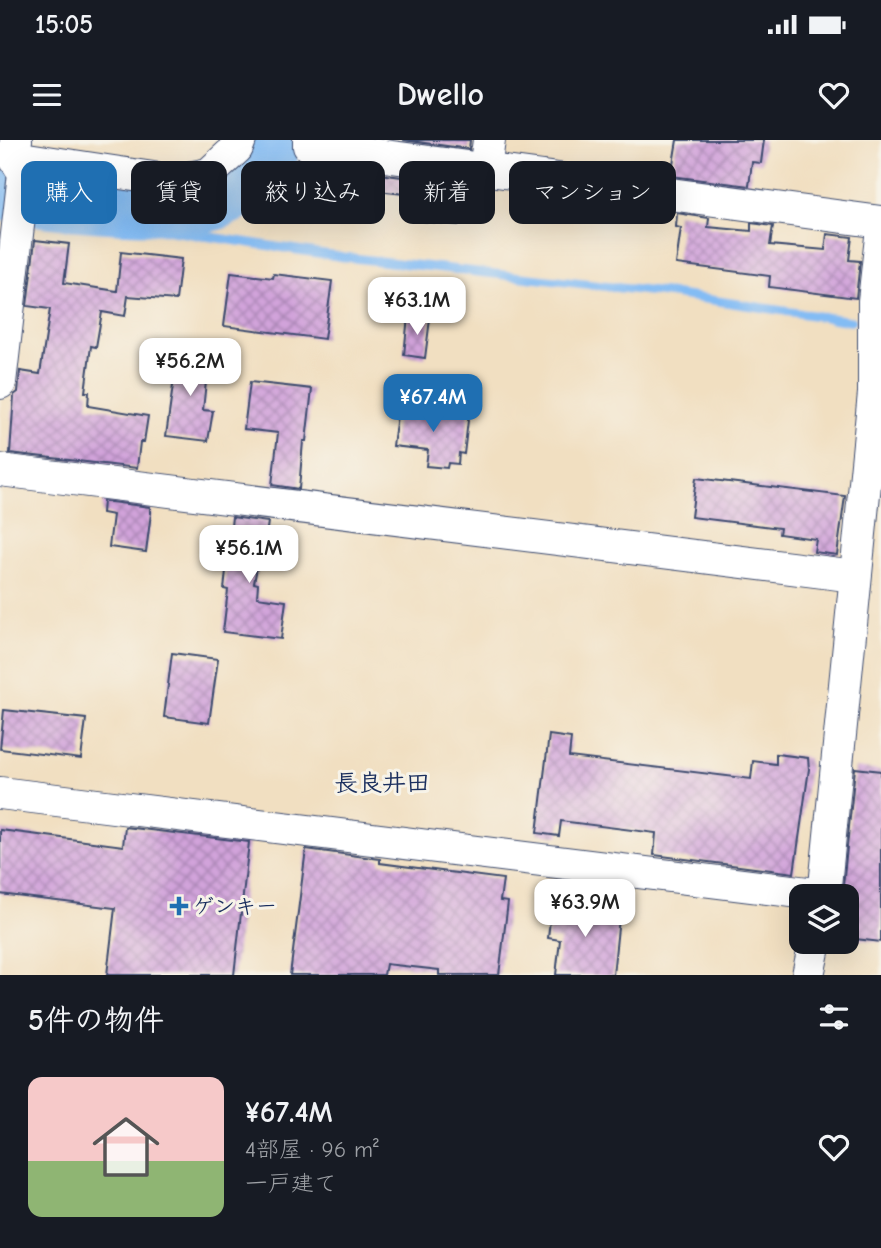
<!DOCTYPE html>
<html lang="ja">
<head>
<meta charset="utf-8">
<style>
  :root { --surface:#171b24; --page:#20242c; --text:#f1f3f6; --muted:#9ea1a6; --line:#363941; --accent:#1f6fb2 }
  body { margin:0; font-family:"Comic Neue","Klee One",sans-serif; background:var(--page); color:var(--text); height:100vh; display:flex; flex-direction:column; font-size:26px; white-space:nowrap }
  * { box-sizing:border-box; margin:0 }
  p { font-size:23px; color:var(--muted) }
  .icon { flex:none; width:38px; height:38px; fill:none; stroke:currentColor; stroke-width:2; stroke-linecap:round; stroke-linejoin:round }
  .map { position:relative; height:835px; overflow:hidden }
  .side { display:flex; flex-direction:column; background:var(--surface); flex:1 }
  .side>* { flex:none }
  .top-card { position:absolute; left:21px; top:21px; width:840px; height:63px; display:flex; gap:14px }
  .controls { position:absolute; left:789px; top:744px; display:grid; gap:14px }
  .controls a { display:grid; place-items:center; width:70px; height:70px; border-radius:14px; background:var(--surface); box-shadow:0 7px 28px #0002; font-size:35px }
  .price { position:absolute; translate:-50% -60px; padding:0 16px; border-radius:14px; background:#fff; color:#222; font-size:23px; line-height:46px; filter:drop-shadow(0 2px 4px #0008) }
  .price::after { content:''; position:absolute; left:50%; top:42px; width:21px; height:16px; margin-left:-10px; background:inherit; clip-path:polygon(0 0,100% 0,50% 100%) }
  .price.current { background:var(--accent); color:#fff }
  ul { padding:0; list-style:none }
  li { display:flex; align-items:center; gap:21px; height:175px; padding:0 28px }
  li+li { border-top:2px solid var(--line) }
  li span { display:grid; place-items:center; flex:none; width:196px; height:140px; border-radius:14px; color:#555 }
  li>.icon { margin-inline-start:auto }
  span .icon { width:84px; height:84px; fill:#fffc; stroke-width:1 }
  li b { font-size:30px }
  h2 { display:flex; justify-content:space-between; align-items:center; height:84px; padding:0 28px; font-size:30px }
  .tag { padding:0 24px; border-radius:14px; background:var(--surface); box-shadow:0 7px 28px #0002; font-size:24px; line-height:63px }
  .tag.current { background:var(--accent); color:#fff }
  .status { display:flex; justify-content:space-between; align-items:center; height:49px; padding:0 35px; background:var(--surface); direction:ltr }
  .status svg { height:19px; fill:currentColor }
  header { display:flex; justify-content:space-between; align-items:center; height:91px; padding:0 28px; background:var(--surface); font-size:32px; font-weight:700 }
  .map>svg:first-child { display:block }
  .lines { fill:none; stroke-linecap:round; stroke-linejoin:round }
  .stream { stroke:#83bcf4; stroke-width:9 }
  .river { stroke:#83bcf4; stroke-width:51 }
  .building { fill:url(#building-cross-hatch) }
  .minor-casing { stroke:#3b496d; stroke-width:34 }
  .minor { stroke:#fff; stroke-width:32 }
  .poi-dot { fill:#1f6fb2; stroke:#f7f3e8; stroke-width:2.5 }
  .labels { text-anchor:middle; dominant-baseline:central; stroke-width:6; stroke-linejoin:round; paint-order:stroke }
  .poi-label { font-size:21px; font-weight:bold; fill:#1b2f5e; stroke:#f7f3e8; text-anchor:start }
  .quarter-label { font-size:24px; font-weight:bold; fill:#1b2f5e; stroke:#f7f3e8 }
</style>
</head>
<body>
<div class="status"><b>15:05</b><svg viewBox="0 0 49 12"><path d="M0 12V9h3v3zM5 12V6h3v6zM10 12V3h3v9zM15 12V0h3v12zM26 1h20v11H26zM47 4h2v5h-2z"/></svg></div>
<header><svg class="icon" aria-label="menu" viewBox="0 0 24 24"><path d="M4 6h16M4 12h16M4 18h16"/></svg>Dwello<svg class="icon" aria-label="heart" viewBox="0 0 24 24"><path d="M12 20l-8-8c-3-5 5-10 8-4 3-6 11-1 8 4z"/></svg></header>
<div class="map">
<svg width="881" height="835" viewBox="0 0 881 835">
  <defs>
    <pattern id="building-cross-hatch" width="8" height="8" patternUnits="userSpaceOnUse" patternTransform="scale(1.75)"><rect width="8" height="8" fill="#d1a3da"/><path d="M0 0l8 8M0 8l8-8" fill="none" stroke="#a985b4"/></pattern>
  </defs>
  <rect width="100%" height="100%" fill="#f7f3e8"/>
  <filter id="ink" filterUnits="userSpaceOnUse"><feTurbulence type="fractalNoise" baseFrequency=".0143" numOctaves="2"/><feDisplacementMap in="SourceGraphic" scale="14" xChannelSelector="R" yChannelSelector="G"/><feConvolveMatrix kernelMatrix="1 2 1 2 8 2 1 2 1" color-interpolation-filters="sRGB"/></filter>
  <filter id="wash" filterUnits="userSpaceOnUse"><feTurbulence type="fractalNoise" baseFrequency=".00686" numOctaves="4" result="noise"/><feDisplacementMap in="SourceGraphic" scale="28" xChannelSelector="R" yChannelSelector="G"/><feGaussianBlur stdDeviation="1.57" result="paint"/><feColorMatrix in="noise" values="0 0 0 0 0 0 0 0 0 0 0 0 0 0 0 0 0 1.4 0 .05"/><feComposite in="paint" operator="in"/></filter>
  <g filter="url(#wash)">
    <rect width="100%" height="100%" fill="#f1dfc1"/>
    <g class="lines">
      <path class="stream" d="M129 69 145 87 344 117 665 153 851 181"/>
      <path class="river" d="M0 55C53 64 106 69 160 69 178 69 201 71 218 64 246 53 270 29 278 0"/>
    </g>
    <g id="blocks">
      <g class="building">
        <path d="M403 0H470L469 9Z"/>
        <path d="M677 0H764L761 23 752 22 749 46 671 36Z"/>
        <path d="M299 33 362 42 356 75 319 69 318 75 293 71Z"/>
        <path d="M371 33 471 46 467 83 458 81V85L415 80V76L402 74 404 54 369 50Z"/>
        <path d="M677 73 709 78 708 87 751 91V83L773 86 770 105 825 110 827 94 852 97 849 120 860 121 856 158 769 147 770 136 676 124 681 88 676 87Z"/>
        <path d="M35 100 69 104 64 143 117 151 121 112 181 119 176 160 128 156 125 176 102 172 96 207 91 206 85 252H89L88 266 148 276 144 302H140L137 328 10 313 14 255 18 252 20 231 40 234 50 169 27 166Z"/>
        <path d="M231 133 273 138 274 134 332 141 324 199 224 186Z"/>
        <path d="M408 176 430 179 425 218 404 215Z"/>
        <path d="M178 209 209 213 203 270 213 271 208 301 166 296Z"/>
        <path d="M250 242 312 249 306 301H303L299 349 272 345 278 293 244 289Z"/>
        <path d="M398 267 469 272 464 314 459 313 458 324 448 323 447 328 426 326 428 310 393 306Z"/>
        <path d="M696 338 845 356 837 415 814 412 816 399 779 394 780 388 691 377Z"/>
        <path d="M103 361 150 367V373H151L146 412 109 407 113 375 102 373Z"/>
        <path d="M232 377 268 382 265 402 262 401 254 443 258 444 257 457 286 461 281 499 223 492 228 450 224 449Z"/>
        <path d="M172 513 218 519 209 583 164 577Z"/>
        <path d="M4 570 86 579 81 619 0 609Z"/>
        <path d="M549 595 571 598 569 617 751 639 753 621 776 624V614L808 618 809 629 794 733 654 715 656 693 561 681 559 696 537 693Z"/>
        <path d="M855 628 881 631V802L847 798V756H842Z"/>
        <path d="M125 687 249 702 234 835H107L115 768 0 754V690L123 706Z"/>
        <path d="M306 709 380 719V723L503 739 500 761 508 762 499 835H439V830L386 824 384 835H290Z"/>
        <path d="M552 762 620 769 613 835H556L560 800 548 798Z"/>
      </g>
    </g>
  </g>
  <g filter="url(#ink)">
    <use href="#blocks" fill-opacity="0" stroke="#3b496d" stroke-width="2"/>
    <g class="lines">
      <g class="minor-casing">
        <g id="minor">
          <path d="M309 0V6L881 82"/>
          <path d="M14 17 173 41 209 34 237 8 240 0"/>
          <path d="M485 30 489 0"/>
          <path d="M0 243 24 33 14 17 16 0"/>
          <path d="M0 330 855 436"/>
          <path d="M0 653 824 755"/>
          <path d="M824 756 874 253V161L881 97"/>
          <path d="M808 835 815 802"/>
        </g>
      </g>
      <use href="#minor" class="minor"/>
    </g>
  </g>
  <path class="poi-dot" d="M175.5 755.5h7v7h7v7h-7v7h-7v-7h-7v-7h7z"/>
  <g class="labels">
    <g class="poi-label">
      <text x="193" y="766">ゲンキー</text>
    </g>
    <g class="quarter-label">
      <text x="382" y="643">長良井田</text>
    </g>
  </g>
</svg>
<div class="controls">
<a><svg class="icon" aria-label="layers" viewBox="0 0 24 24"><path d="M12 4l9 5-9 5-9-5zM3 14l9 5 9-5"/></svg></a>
</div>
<b class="price" style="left:417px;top:197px">¥63.1M</b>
<b class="price" style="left:190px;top:258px">¥56.2M</b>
<b class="price current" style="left:433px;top:294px">¥67.4M</b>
<b class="price" style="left:249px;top:445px">¥56.1M</b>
<b class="price" style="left:585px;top:799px">¥63.9M</b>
<div class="top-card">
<a class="tag current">購入</a>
<a class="tag">賃貸</a>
<a class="tag">絞り込み</a>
<a class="tag">新着</a>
<a class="tag">マンション</a>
</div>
</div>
<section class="side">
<h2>5件の物件<svg class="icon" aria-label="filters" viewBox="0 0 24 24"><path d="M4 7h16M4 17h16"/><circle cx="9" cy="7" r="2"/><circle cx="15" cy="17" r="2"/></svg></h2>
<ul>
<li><span style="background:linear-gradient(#f6c9c9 60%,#8fb573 0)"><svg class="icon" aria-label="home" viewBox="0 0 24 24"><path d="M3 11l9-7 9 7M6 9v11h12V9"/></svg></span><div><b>¥67.4M</b><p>4部屋 · 96 m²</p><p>一戸建て</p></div><svg class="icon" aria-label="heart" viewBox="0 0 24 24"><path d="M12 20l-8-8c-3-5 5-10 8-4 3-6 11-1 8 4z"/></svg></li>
</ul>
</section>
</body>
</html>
